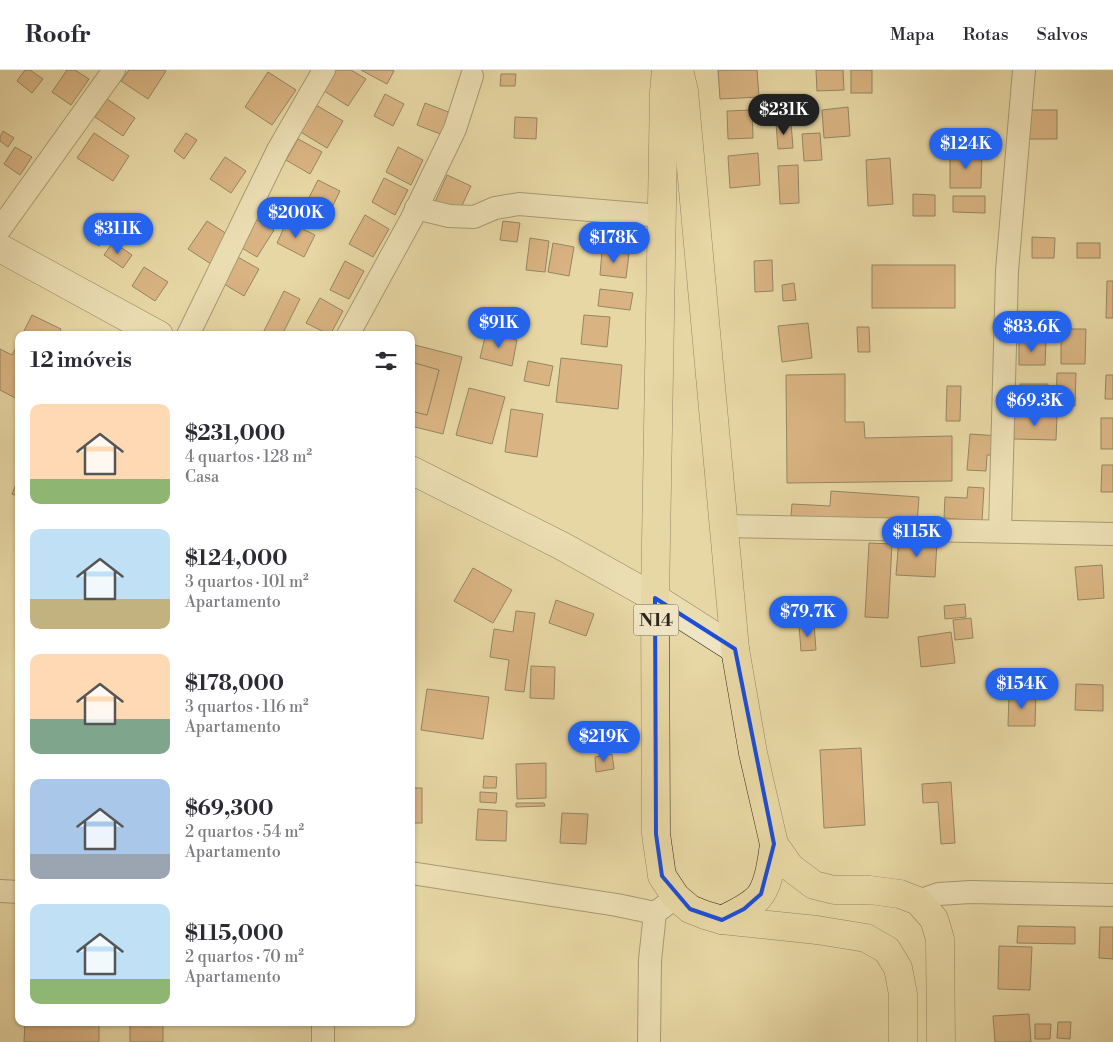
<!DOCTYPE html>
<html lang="pt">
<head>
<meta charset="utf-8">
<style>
  :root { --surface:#fff; --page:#f7f7f7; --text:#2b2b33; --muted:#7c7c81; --line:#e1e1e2; --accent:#2563eb }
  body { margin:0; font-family:"Libre Bodoni",serif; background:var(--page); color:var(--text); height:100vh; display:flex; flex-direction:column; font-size:19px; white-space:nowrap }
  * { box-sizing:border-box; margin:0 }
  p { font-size:16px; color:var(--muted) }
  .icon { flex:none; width:28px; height:28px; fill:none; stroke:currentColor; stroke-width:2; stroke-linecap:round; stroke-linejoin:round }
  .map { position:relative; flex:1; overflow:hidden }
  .sheet { position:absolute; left:15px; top:261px; width:400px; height:695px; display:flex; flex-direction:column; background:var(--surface); border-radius:10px; box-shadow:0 1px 4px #0004 }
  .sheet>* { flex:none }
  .price { position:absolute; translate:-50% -42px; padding:0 11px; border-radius:18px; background:var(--accent); color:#fff; font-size:16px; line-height:32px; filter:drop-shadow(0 1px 2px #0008) }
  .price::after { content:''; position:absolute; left:50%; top:30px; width:15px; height:11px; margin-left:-8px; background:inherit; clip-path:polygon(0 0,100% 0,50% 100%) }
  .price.active { background:#222; color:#fff }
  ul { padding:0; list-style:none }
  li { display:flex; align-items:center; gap:15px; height:125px; padding:0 15px }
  li span { display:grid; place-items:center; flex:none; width:140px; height:100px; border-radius:10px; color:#555 }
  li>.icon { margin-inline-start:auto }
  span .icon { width:60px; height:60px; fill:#fffc; stroke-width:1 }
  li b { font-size:21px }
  h2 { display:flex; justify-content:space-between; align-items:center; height:60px; padding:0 15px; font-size:21px }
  header { display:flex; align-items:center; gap:30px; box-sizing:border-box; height:70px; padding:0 25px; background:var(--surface); border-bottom:1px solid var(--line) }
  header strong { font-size:24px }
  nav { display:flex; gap:28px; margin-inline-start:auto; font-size:18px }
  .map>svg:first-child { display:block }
  .building { fill:#c78b5a; stroke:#2e2519 }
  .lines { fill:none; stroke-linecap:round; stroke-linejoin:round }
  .minor-casing { stroke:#5c523c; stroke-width:24 }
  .secondary-casing { stroke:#2e2519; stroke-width:29 }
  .primary-casing { stroke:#2e2519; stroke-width:29 }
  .minor { stroke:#efe5c4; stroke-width:22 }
  .secondary { stroke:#efe5c4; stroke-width:28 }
  .primary { stroke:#e7d7a4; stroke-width:28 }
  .marked { fill:none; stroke:#1d4ed8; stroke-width:4; stroke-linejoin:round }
  .labels { text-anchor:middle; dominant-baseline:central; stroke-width:4; stroke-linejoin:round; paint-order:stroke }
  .shield { fill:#efe5c4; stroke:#685f4c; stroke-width:1 }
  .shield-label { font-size:18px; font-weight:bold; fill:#2e2519 }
</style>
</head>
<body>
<header>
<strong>Roofr</strong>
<nav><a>Mapa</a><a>Rotas</a><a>Salvos</a></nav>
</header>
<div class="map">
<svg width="1113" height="972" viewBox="0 0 1113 972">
  <rect width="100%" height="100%" fill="#e7d7a4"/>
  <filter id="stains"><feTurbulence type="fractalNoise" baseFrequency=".004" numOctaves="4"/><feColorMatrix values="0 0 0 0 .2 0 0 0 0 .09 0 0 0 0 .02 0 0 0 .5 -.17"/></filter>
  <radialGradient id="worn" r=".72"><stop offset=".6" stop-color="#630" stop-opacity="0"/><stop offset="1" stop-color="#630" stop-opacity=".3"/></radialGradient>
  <g class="building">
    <path d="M25 0H30L43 9 32 23 17 11Z"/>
    <path d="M67 0H75L89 9 71 35 52 22Z"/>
    <path d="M129 0H164L166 1 148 29 121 11Z"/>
    <path d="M333 0H351L366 9 348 36 321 19Z"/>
    <path d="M361 0H391L394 1 387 14Z"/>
    <path d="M718 0H757L759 27 720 29Z"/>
    <path d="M816 0H843L844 20 817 21Z"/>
    <rect x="851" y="0" width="21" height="23"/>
    <path d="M268 2 296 20 272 55 245 37Z"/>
    <path d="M501 4H516L515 16H500Z"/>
    <path d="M385 24 404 34 393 56 374 46Z"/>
    <path d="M107 29 135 48 123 66 95 47Z"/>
    <path d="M425 33 451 43 443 65 417 55Z"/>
    <path d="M758 33H777V48L758 49Z"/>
    <path d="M316 35 343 51 327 78 299 61Z"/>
    <path d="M848 37 850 66 824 68 822 40Z"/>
    <path d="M752 40 753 68 728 69 727 41Z"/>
    <rect x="1029" y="40" width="28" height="29"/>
    <path d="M515 47 537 48 536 69 514 68Z"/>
    <path d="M791 52 793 78 778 79 776 53Z"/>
    <path d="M3 61 14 68 8 77 0 71V67Z"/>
    <path d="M94 63 129 86 113 111 77 88Z"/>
    <path d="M186 63 197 70 184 89 174 81Z"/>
    <path d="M820 63 822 90 804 91 802 64Z"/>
    <path d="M298 69 322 82 310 104 286 90Z"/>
    <path d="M15 77 32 87 20 105 4 94Z"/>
    <path d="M398 77 423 90 411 115 386 102Z"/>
    <path d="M950 82H982L981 118H950Z"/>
    <path d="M758 83 760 115 730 118 728 86Z"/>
    <path d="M225 87 246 101 231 123 210 109Z"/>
    <path d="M890 88 893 134 868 136 866 90Z"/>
    <path d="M798 95 799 133 780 134 778 96Z"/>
    <path d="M447 105 471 116 459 142 435 132Z"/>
    <path d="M384 108 408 120 395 145 372 132Z"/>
    <path d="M318 110 340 121 322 158 299 147Z"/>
    <path d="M913 124 935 125V146H913Z"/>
    <path d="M953 126H985V143L953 142Z"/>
    <path d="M365 145 389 159 373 187 349 174Z"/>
    <path d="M254 148 274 160 257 187 237 175Z"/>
    <path d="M207 151 230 166 211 194 188 179Z"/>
    <path d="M287 151 315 165 304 187 277 173Z"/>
    <path d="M503 151 520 153 517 172 500 170Z"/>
    <path d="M589 157 630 159 629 175 588 172Z"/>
    <path d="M97 158 106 164 99 176 89 169Z"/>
    <path d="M1032 167 1055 168 1054 188H1032Z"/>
    <path d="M530 168 549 171 545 202 526 200Z"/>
    <path d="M113 172 132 185 123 198 104 185Z"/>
    <path d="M553 173 574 177 569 206 548 202Z"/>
    <rect x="1077" y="173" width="23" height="15"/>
    <path d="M602 181 629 184 626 208 600 205Z"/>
    <path d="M234 185 259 199 244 226 219 211Z"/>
    <path d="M772 190 773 221 755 222 754 191Z"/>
    <path d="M345 191 364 201 349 229 330 220Z"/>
    <rect x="872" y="195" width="83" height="43"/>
    <path d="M144 197 168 212 155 231 132 216Z"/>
    <path d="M1107 211H1113V248H1106Z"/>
    <path d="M794 213 796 230 783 231 782 215Z"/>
    <path d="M600 219 633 223 630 240 598 236Z"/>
    <path d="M284 221 300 229 282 265H262Z"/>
    <path d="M320 228 343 241 330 265 306 253Z"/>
    <path d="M32 245 61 259 58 265H22Z"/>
    <path d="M584 245 610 247 607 277 581 274Z"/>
    <path d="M808 253 812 288 782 292 778 256Z"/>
    <path d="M857 257H869L870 282H858Z"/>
    <path d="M1061 259H1086L1085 294H1061Z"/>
    <path d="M486 263 517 270 512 296 480 288Z"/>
    <path d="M1019 271H1046L1045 295H1019Z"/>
    <path d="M19 272V330L0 320V279L12 285Z"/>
    <path d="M411 274 462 287 443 364 411 356V341L427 345 439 300 411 292Z"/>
    <path d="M561 288 622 295 618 339 556 332Z"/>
    <path d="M528 291 553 296 549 316 524 311Z"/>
    <path d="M411 292 439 300 427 345 411 341Z"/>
    <path d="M1057 303H1076L1075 336H1056Z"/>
    <path d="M845 304V352H864L865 368 952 366V411L787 413 786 305Z"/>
    <path d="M1106 305H1113V329H1105Z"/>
    <path d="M1020 314H1048L1047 337H1020Z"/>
    <path d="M947 316H961L960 351H946Z"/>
    <path d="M469 318 505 327 492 374 456 365Z"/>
    <path d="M511 339 543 344 537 387 505 382Z"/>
    <path d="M1014 345 1057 346 1056 370 1014 369Z"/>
    <rect x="1101" y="348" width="12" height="31"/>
    <path d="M970 364 1000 366 999 385H987L986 401 967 400Z"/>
    <path d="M1102 395H1113V422H1101Z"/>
    <path d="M19 407V427L12 424Z"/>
    <path d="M968 417 984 418 982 451 944 448 945 427 967 428Z"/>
    <path d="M831 421 919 427 917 455 791 446 792 434 830 436Z"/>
    <path d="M899 468 937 471 935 507 896 505Z"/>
    <path d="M869 473 892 474 888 548 865 547Z"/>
    <path d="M1102 495 1104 528 1078 530 1075 497Z"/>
    <path d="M473 498 512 520 493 553 454 531Z"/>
    <path d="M556 530 594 544 586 566 549 553Z"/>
    <path d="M965 534 966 547 945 549 944 536Z"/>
    <path d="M516 541 535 543 524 622 505 620 509 590 490 587 494 559 513 562Z"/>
    <path d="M971 548 973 568 955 570 953 550Z"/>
    <path d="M814 554 816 580 801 581 799 555Z"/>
    <path d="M951 562 955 593 921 597 918 567Z"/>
    <path d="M531 596 555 597 554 629 530 628Z"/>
    <path d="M1076 614 1103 615V641L1075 640Z"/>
    <path d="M427 619 489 627 483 669 421 660Z"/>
    <path d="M1009 623H1036L1035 656H1008Z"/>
    <path d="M861 678 865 755 824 758 820 680Z"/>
    <path d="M612 684 614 699 596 702 595 687Z"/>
    <path d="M546 693V728L517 729 516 694Z"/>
    <path d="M484 706 497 707 496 718H483Z"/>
    <path d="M951 712 955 773 941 774 938 732 923 733 922 714Z"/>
    <rect x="411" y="718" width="11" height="35"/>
    <path d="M480 722 497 723 496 733 480 732Z"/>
    <path d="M516 733H544L545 736 516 737Z"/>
    <path d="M478 739 507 741 506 771 476 770Z"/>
    <path d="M562 743 588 744 586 774 560 773Z"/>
    <path d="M1018 856 1075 857V874L1017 873Z"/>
    <path d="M1100 857H1113V889L1099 888Z"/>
    <path d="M999 876 1032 877 1030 920 998 919Z"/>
    <path d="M1029 944 1031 972H995L993 946Z"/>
    <path d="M25 952H99V972H24Z"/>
    <rect x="130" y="952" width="33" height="20"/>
    <path d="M1058 952H1071L1070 969 1057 968Z"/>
    <path d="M1035 954H1051L1050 969H1035Z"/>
  </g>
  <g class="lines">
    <g class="minor-casing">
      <g id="minor">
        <path d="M416 138 449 146 474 147 495 138 519 134 662 146"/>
        <path d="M0 159 114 0"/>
        <path d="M188 265 278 80 324 0"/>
        <path d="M348 265 412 148 455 59 472 6"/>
        <path d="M723 456 1113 464"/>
        <path d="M1000 461 1007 201 1024 0"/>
        <path d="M411 803 617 835 655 843"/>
        <path d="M0 821 19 822"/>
        <path d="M918 831 939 824 970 822 1113 825"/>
        <path d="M323 972V952"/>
        <path d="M649 972 650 890 655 843 667 834"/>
      </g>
    </g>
    <g class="secondary-casing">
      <g id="secondary">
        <path d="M0 178 159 265"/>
        <path d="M411 400 562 476 655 528 735 579"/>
      </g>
    </g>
    <g class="primary-casing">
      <g id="primary">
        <path d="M666 0 664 22 655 528 656 764 662 806 676 827 690 839 705 845 722 850 817 860 866 868 887 880 898 898 903 924V972"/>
        <path d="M679 0 684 21 735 579 753 683 774 774 790 797 814 815 834 820H870L900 824 918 831 934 849 940 869 941 972"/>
        <path d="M722 850C735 843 753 836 761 824 770 811 772 788 774 774"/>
      </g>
    </g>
    <use href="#minor" class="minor"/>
    <use href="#secondary" class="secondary"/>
    <use href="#primary" class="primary"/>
  </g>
  <path d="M0 0H1113V972H0ZM655 528 735 579 774 774 761 824 744 839 722 850 690 839 662 806 656 764Z" fill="#e7d7a4" fill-opacity=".55" fill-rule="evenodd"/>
  <path class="marked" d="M655 528 735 579 774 774 761 824 744 839 722 850 690 839 662 806 656 764Z"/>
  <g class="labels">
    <rect class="shield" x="633.5" y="534.5" width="45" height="31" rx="4"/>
    <g class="shield-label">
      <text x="656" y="550">N14</text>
    </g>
  </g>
  <rect width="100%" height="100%" filter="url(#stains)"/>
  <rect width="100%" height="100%" fill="url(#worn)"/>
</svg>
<b class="price active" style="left:784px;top:66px">$231K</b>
<b class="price" style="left:966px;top:100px">$124K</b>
<b class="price" style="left:296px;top:169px">$200K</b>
<b class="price" style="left:118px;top:185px">$311K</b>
<b class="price" style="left:614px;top:194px">$178K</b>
<b class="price" style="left:499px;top:279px">$91K</b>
<b class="price" style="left:1032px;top:283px">$83.6K</b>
<b class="price" style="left:1035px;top:357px">$69.3K</b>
<b class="price" style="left:917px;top:488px">$115K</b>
<b class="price" style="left:808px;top:568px">$79.7K</b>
<b class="price" style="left:1022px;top:640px">$154K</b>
<b class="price" style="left:604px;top:693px">$219K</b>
<section class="sheet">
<h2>12 imóveis<svg class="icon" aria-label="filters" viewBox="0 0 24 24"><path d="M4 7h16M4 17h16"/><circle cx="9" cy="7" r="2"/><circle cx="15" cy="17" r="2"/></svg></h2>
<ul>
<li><span style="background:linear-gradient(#ffd9b3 75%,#8fb573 0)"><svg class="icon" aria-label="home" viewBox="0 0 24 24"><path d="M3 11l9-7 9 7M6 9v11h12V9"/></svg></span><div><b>$231,000</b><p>4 quartos · 128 m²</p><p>Casa</p></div></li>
<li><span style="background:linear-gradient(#bfe0f5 70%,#c2b280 0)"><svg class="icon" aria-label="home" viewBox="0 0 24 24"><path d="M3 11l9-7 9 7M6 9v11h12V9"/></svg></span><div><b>$124,000</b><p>3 quartos · 101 m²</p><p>Apartamento</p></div></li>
<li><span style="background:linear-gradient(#ffd9b3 65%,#7fa58c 0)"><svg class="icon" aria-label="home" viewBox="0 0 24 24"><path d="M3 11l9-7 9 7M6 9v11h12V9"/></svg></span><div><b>$178,000</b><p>3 quartos · 116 m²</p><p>Apartamento</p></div></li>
<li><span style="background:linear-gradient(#a9c7e8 75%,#9aa5b1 0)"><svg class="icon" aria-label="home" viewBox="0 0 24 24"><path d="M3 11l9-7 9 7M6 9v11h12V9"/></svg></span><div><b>$69,300</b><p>2 quartos · 54 m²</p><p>Apartamento</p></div></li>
<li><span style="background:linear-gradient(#bfe0f5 75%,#8fb573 0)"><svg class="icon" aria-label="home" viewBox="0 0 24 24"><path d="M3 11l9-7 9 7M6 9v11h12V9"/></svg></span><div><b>$115,000</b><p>2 quartos · 70 m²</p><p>Apartamento</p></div></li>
</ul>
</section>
</div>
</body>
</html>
